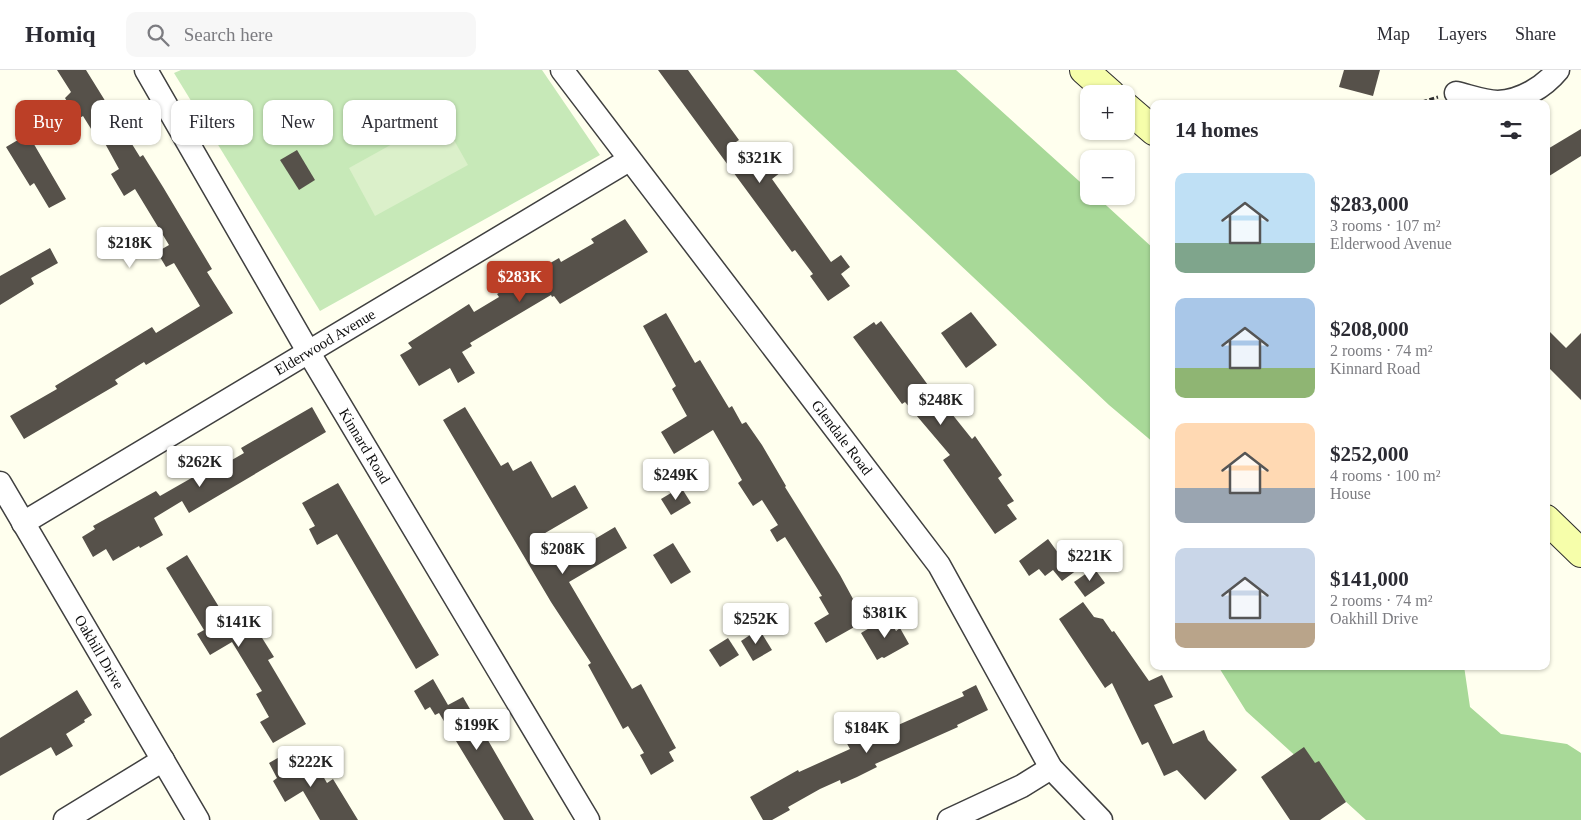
<!DOCTYPE html>
<html lang="en">
<head>
<meta charset="utf-8">
<style>
  :root { --surface:#fff; --page:#f7f7f7; --text:#2b2b33; --muted:#7c7c81; --line:#e1e1e2; --accent:#bc3f27 }
  body { margin:0; font-family:"Times New Roman",serif; background:var(--page); color:var(--text); height:100vh; display:flex; flex-direction:column; font-size:19px; white-space:nowrap }
  * { box-sizing:border-box; margin:0 }
  p { font-size:16px; color:var(--muted) }
  .icon { flex:none; width:28px; height:28px; fill:none; stroke:currentColor; stroke-width:2; stroke-linecap:round; stroke-linejoin:round }
  .map { position:relative; flex:1; overflow:hidden }
  .details { position:absolute; left:1150px; top:30px; width:400px; height:570px; display:flex; flex-direction:column; background:var(--surface); border-radius:10px; box-shadow:0 1px 4px #0004 }
  .details>* { flex:none }
  .hud { position:absolute; left:15px; top:30px; width:475px; height:45px; display:flex; gap:10px }
  .buttons { position:absolute; left:1080px; top:15px; display:grid; gap:10px }
  .buttons a { display:grid; place-items:center; width:55px; height:55px; border-radius:10px; background:var(--surface); box-shadow:0 1px 4px #0004; font-size:25px }
  .price { position:absolute; translate:-50% -42px; padding:0 11px; border-radius:5px; background:#fff; color:#222; font-size:16px; line-height:32px; filter:drop-shadow(0 1px 2px #0008) }
  .price::after { content:''; position:absolute; left:50%; top:30px; width:15px; height:11px; margin-left:-8px; background:inherit; clip-path:polygon(0 0,100% 0,50% 100%) }
  .price.on { background:var(--accent); color:#fff }
  ul { padding:0; list-style:none }
  li { display:flex; align-items:center; gap:15px; height:125px; padding:0 25px }
  li span { display:grid; place-items:center; flex:none; width:140px; height:100px; border-radius:10px; color:#555 }
  li>.icon { margin-inline-start:auto }
  span .icon { width:60px; height:60px; fill:#fffc; stroke-width:1 }
  li b { font-size:21px }
  h2 { display:flex; justify-content:space-between; align-items:center; height:60px; padding:0 25px; font-size:21px }
  .pill { padding:0 18px; border-radius:10px; background:var(--surface); box-shadow:0 1px 4px #0004; font-size:18px; line-height:45px }
  .pill.on { background:var(--accent); color:#fff }
  header { display:flex; align-items:center; gap:30px; box-sizing:border-box; height:70px; padding:0 25px; background:var(--surface); border-bottom:1px solid var(--line) }
  header strong { font-size:24px }
  nav { display:flex; gap:28px; margin-inline-start:auto; font-size:18px }
  .search { width:350px; height:45px; background:var(--page); display:flex; align-items:center; gap:12px; box-sizing:border-box; padding:0 18px; border-radius:10px; color:var(--muted); font-size:19px }
  .map>svg:first-child { display:block }
  .green { fill:#c7e9b8 }
  .forest { fill:#a8d998 }
  .pitch { fill:#dbf0ca }
  .building { fill:#56514a }
  .lines { fill:none; stroke-linecap:round; stroke-linejoin:round }
  .minor-casing { stroke:#404040; stroke-width:25 }
  .secondary-casing { stroke:#2f2f2f; stroke-width:30 }
  .path { stroke:#2f2f2f; stroke-width:3; stroke-dasharray:5 2.5; stroke-linecap:butt }
  .minor { stroke:#fff; stroke-width:22 }
  .secondary { stroke:#f6feaa; stroke-width:28 }
  .labels { text-anchor:middle; dominant-baseline:central; stroke-width:5; stroke-linejoin:round; paint-order:stroke }
  .street-label { font-size:15px; fill:#0d0d0d; stroke:#fff }
</style>
</head>
<body>
<header>
<strong>Homiq</strong>
<div class="search"><svg class="icon" aria-label="search" viewBox="0 0 24 24"><circle cx="10" cy="10" r="6"/><path d="M15 15l6 6"/></svg>Search here</div>
<nav><a>Map</a><a>Layers</a><a>Share</a></nav>
</header>
<div class="map">
<svg width="1581" height="750" viewBox="0 0 1581 750">
  <rect width="100%" height="100%" fill="#ffe"/>
  <path class="green" d="M181 0H542L600 85 320 241 174 3Z"/>
  <g class="forest">
    <path d="M753 0H956L1089 120V126H1096L1154 179V373L1109 335Z"/>
    <path d="M1218 596H1464L1470 637 1501 664 1567 674 1581 683V750H1366L1246 641Z"/>
  </g>
  <path class="pitch" d="M441 47 468 95 375 146 349 98Z"/>
  <g class="building">
    <path d="M57 0H86L140 87 143 85 163 117 212 199 207 202 233 243 146 295 144 292 115 310 118 314 24 369 10 346 57 319 55 316 152 257 156 263 200 236 174 193 166 197 157 182 169 175 135 119 124 126 111 104 119 99 102 68 98 70 83 46 78 49 65 28 71 22Z"/>
    <path d="M658 0H688L739 70 736 72 757 99 779 82 789 96 772 109 831 192 841 185 850 197 841 204 850 216 828 231 810 206 813 204 795 180 792 182Z"/>
    <path d="M1344 0H1380L1373 26 1339 17Z"/>
    <path d="M1581 59V86L1546 108V80Z"/>
    <path d="M28 64 66 129 49 138 34 113 30 116 6 77Z"/>
    <path d="M297 80 315 110 299 120 280 90Z"/>
    <path d="M625 149 648 182 560 234 554 226 552 227 551 225 470 273 472 276 462 282 475 303 458 313 450 298 419 316 400 285 412 278 408 273 469 234 474 242 499 227 497 224 517 212 559 188 561 192 594 173 591 169Z"/>
    <path d="M50 178 58 193 31 208 34 214 0 235V206Z"/>
    <path d="M971 242 997 275 966 298 941 263Z"/>
    <path d="M666 243 695 293 700 290 729 338 732 336 742 354 746 352 762 375 786 416 785 417 840 505 865 551 826 573 814 553 829 544 819 527 822 526 785 467 777 472 770 460 778 455 762 430 753 436 738 413 742 410 713 360 674 384 661 362 687 346 672 319 676 316 643 256Z"/>
    <path d="M881 251 936 326 948 317 958 331 948 339 972 369 975 366 1002 405 998 408 1014 431 1007 435 1017 449 995 464 943 390 950 385 905 332 902 334 853 267 874 252 876 255Z"/>
    <path d="M1546 258 1566 278 1581 263V330L1546 295Z"/>
    <path d="M312 337 326 362 189 443 182 431 154 448 163 465 140 478 139 476 113 491 106 479 93 487 82 467 95 459 93 456 156 421 160 426 209 398 211 402 244 383 241 378Z"/>
    <path d="M465 337 501 396 508 392 513 401 531 391 552 428 575 415 588 438 540 466 556 492 615 457 627 478 569 512 632 619 641 614 676 678 669 682 674 691 651 705 640 685 644 683 628 656 623 659 588 595 591 593 551 532 443 350Z"/>
    <path d="M338 413 439 585 416 599 337 464 317 475 309 459 315 456 302 433Z"/>
    <path d="M681 417 691 433 671 445 661 429Z"/>
    <path d="M1048 469 1064 491 1068 488 1077 500 1062 511 1053 500 1045 506 1039 499 1029 506 1019 491Z"/>
    <path d="M673 473 691 502 671 514 653 485Z"/>
    <path d="M187 485 227 550 244 539 274 587 268 590 306 654 273 673 260 652 269 647 256 624 262 621 232 572 210 585 197 564 204 560 166 498Z"/>
    <path d="M1094 498 1105 513 1085 527 1074 512Z"/>
    <path d="M1083 532 1094 547 1103 549 1112 562 1114 561 1149 611 1162 605 1173 627 1154 635 1173 674 1204 660 1208 670 1237 700 1205 730 1177 700 1164 706 1148 672 1142 675 1112 613 1105 618 1059 549Z"/>
    <path d="M888 547 896 561 900 558 909 574 884 588 882 587 877 590 861 563Z"/>
    <path d="M759 559 772 580 753 591 741 571Z"/>
    <path d="M728 568 739 585 720 597 709 580Z"/>
    <path d="M433 609 448 635 463 627 534 750H504L439 643 435 645 430 637 425 640 414 621Z"/>
    <path d="M976 615 988 640 957 655 958 657 875 694 877 697 857 707 841 714 840 710 820 719 788 737 790 740 772 750H763L750 727 798 700 799 702 850 679 845 670 861 663 864 670 964 626 962 622Z"/>
    <path d="M77 620 92 645 84 650 85 652 66 664 73 676 56 686 51 677 0 706V668Z"/>
    <path d="M1304 677 1315 693 1319 691 1346 732 1320 750H1290L1261 707Z"/>
    <path d="M288 682 296 696 312 687 327 713 333 709 358 750H320L303 721 285 732 273 711 277 708 269 693Z"/>
  </g>
  <g class="lines">
    <g class="minor-casing">
      <g id="minor">
        <path id="s1" d="M146 0 309 283 588 750"/>
        <path id="s2" d="M562 0 939 495 1051 698 1101 750"/>
        <path d="M1456 23C1469 26 1485 32 1498 32 1521 31 1544 17 1558 0"/>
        <path id="s3" d="M0 413 198 750"/>
        <path id="s4" d="M23 453 629 90"/>
        <path d="M65 750 163 690"/>
        <path d="M949 750 1022 716 1051 698"/>
      </g>
    </g>
    <g class="secondary-casing">
      <g id="secondary">
        <path d="M1084 0 1111 24"/>
        <path d="M1126 37 1154 61"/>
        <path d="M1546 449 1581 483"/>
      </g>
    </g>
    <path class="path" d="M1415 34 1438 27"/>
    <use href="#minor" class="minor"/>
    <use href="#secondary" class="secondary"/>
  </g>
  <g class="labels">
    <g class="street-label">
      <text stroke="none"><textPath href="#s4" startOffset="352">Elderwood Avenue</textPath></text>
      <text stroke="none"><textPath href="#s2" startOffset="462">Glendale Road</textPath></text>
      <text stroke="none"><textPath href="#s1" startOffset="435">Kinnard Road</textPath></text>
      <text stroke="none"><textPath href="#s3" startOffset="196">Oakhill Drive</textPath></text>
    </g>
  </g>
</svg>
<div class="buttons">
<a>+</a>
<a>−</a>
</div>
<b class="price" style="left:760px;top:114px">$321K</b>
<b class="price" style="left:130px;top:199px">$218K</b>
<b class="price on" style="left:520px;top:233px">$283K</b>
<b class="price" style="left:941px;top:356px">$248K</b>
<b class="price" style="left:200px;top:418px">$262K</b>
<b class="price" style="left:676px;top:431px">$249K</b>
<b class="price" style="left:563px;top:505px">$208K</b>
<b class="price" style="left:1090px;top:512px">$221K</b>
<b class="price" style="left:885px;top:569px">$381K</b>
<b class="price" style="left:756px;top:575px">$252K</b>
<b class="price" style="left:239px;top:578px">$141K</b>
<b class="price" style="left:477px;top:681px">$199K</b>
<b class="price" style="left:867px;top:684px">$184K</b>
<b class="price" style="left:311px;top:718px">$222K</b>
<div class="hud">
<a class="pill on">Buy</a>
<a class="pill">Rent</a>
<a class="pill">Filters</a>
<a class="pill">New</a>
<a class="pill">Apartment</a>
</div>
<section class="details">
<h2>14 homes<svg class="icon" aria-label="filters" viewBox="0 0 24 24"><path d="M4 7h16M4 17h16"/><circle cx="9" cy="7" r="2"/><circle cx="15" cy="17" r="2"/></svg></h2>
<ul>
<li><span style="background:linear-gradient(#bfe0f5 70%,#7fa58c 0)"><svg class="icon" aria-label="home" viewBox="0 0 24 24"><path d="M3 11l9-7 9 7M6 9v11h12V9"/></svg></span><div><b>$283,000</b><p>3 rooms · 107 m²</p><p>Elderwood Avenue</p></div></li>
<li><span style="background:linear-gradient(#a9c7e8 70%,#8fb573 0)"><svg class="icon" aria-label="home" viewBox="0 0 24 24"><path d="M3 11l9-7 9 7M6 9v11h12V9"/></svg></span><div><b>$208,000</b><p>2 rooms · 74 m²</p><p>Kinnard Road</p></div></li>
<li><span style="background:linear-gradient(#ffd9b3 65%,#9aa5b1 0)"><svg class="icon" aria-label="home" viewBox="0 0 24 24"><path d="M3 11l9-7 9 7M6 9v11h12V9"/></svg></span><div><b>$252,000</b><p>4 rooms · 100 m²</p><p>House</p></div></li>
<li><span style="background:linear-gradient(#c9d6e8 75%,#b9a48a 0)"><svg class="icon" aria-label="home" viewBox="0 0 24 24"><path d="M3 11l9-7 9 7M6 9v11h12V9"/></svg></span><div><b>$141,000</b><p>2 rooms · 74 m²</p><p>Oakhill Drive</p></div></li>
</ul>
</section>
</div>
</body>
</html>
